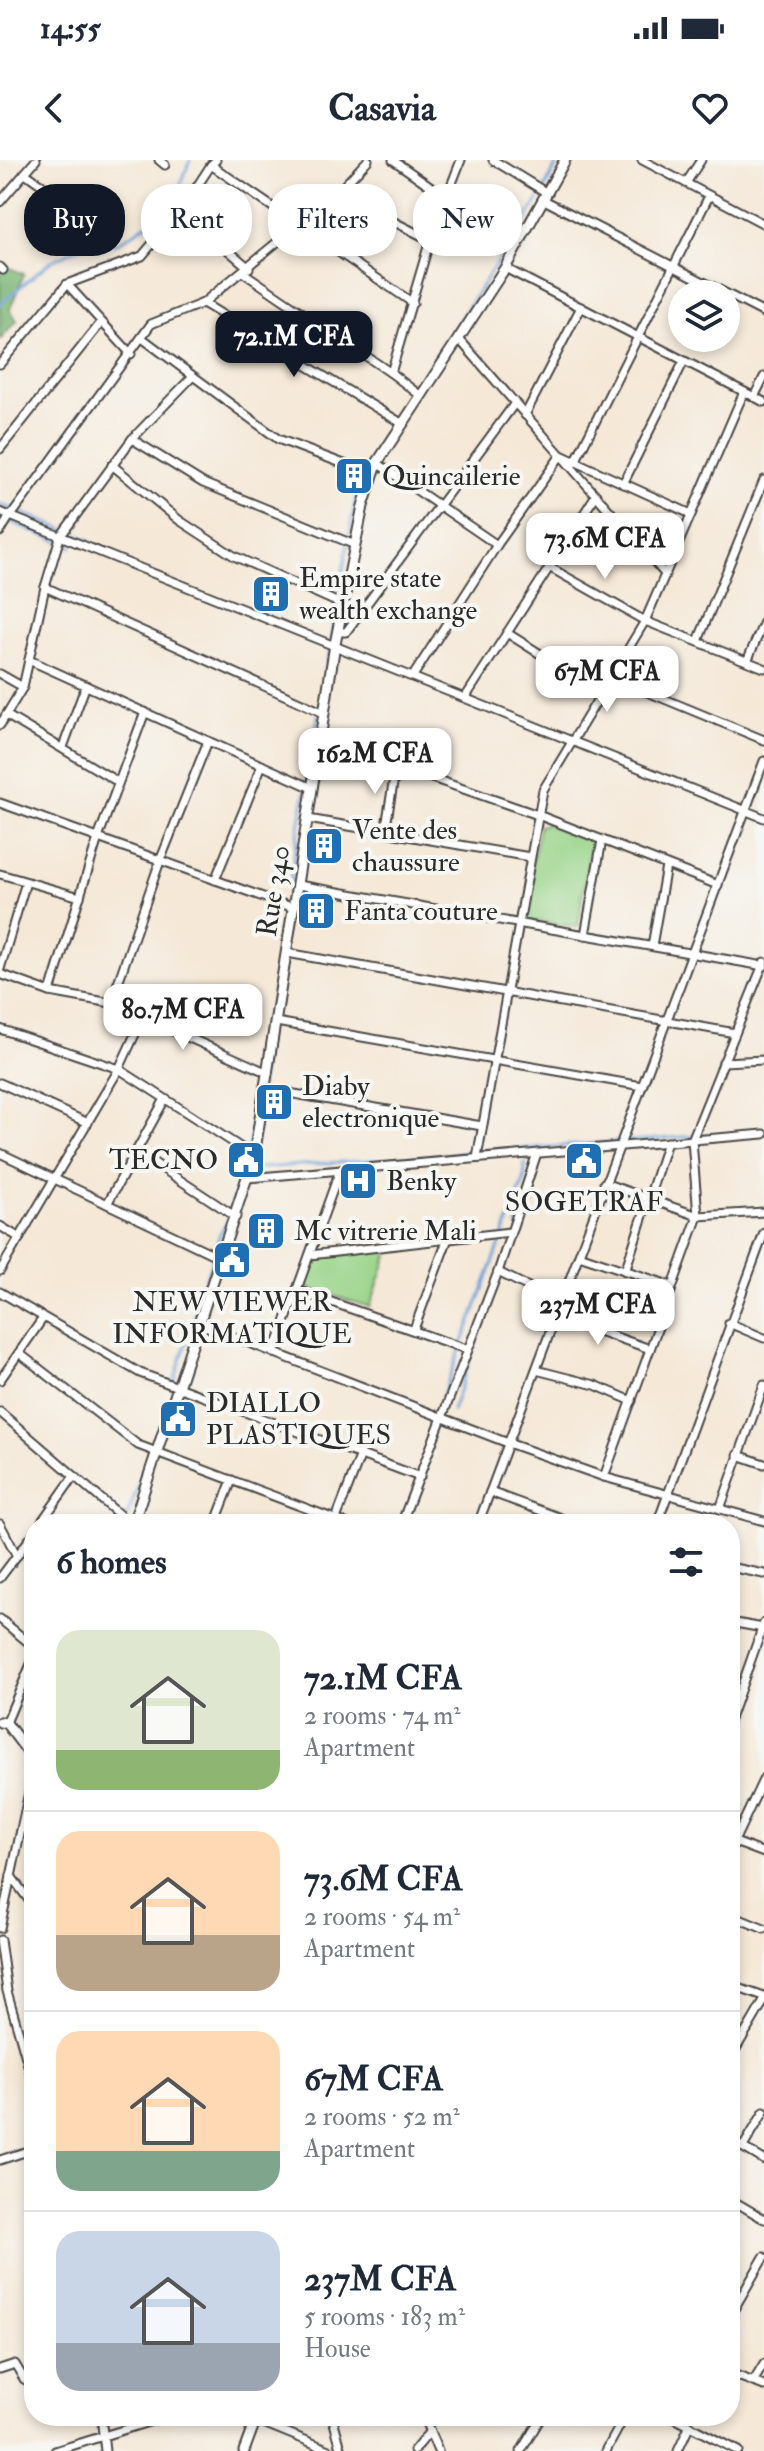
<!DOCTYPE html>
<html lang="en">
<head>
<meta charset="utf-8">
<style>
  :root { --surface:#fff; --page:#f6f6f7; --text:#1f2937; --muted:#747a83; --line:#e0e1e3; --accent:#111827 }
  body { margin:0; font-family:"IM FELL Double Pica",serif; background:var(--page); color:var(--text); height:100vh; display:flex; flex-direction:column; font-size:30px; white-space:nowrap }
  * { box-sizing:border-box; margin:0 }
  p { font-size:26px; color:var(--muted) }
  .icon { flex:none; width:44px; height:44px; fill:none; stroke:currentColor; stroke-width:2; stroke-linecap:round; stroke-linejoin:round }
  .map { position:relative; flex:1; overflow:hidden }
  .details { position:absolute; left:24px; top:1354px; width:716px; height:912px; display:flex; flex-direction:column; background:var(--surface); border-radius:32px; box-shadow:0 4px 12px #0003 }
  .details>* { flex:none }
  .hud { position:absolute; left:24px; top:24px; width:716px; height:72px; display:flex; gap:16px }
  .fabs { position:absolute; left:668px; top:120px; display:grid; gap:16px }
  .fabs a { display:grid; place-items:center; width:72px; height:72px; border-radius:50%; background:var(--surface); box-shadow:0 4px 12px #0003; font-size:40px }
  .price { position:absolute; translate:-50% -68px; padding:0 18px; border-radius:16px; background:#fff; color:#222; font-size:26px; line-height:52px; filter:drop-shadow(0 2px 4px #0008) }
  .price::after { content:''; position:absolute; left:50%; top:48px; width:24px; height:18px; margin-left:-12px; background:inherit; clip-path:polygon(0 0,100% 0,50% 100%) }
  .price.selected { background:var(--accent); color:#fff }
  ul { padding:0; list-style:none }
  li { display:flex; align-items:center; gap:24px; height:200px; padding:0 32px }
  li+li { border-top:2px solid var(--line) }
  li span { display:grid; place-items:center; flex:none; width:224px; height:160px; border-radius:24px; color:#555 }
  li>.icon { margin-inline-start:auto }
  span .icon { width:96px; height:96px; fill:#fffc; stroke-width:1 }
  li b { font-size:34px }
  h2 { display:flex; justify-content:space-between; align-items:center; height:96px; padding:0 32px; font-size:34px }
  .pill { padding:0 28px; border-radius:32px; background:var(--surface); box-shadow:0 4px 12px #0003; font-size:28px; line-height:72px }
  .pill.selected { background:var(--accent); color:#fff }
  .status { display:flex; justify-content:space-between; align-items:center; height:56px; padding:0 40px; background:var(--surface); direction:ltr }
  .status svg { height:22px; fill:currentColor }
  header { display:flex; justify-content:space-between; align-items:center; height:104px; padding:0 32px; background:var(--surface); font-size:36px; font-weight:700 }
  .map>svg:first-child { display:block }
  .green { fill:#97d387; stroke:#617f59; stroke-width:2 }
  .forest { fill:#79b574; stroke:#527050; stroke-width:2 }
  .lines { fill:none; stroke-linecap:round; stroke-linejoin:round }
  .stream { stroke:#6fa0d9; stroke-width:3 }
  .minor-casing { stroke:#494745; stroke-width:11 }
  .tertiary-casing { stroke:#494745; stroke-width:13 }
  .minor { stroke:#fff; stroke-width:7 }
  .tertiary { stroke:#fff; stroke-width:9 }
  .labels { text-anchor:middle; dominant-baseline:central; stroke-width:8; stroke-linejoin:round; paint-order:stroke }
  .poi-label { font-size:28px; fill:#2b2b2b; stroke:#f6f6f2; text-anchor:start }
  .street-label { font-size:28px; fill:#2b2b2b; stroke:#f6f6f2 }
</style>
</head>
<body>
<div class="status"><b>14:55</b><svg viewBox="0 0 49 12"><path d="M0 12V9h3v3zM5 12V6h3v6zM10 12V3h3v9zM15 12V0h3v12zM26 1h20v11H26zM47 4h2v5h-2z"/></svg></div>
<header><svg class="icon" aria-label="back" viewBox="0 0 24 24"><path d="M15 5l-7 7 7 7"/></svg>Casavia<svg class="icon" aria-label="heart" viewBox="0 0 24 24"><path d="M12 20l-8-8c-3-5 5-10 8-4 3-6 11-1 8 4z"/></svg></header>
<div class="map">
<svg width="764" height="2291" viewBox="0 0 764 2291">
  <rect width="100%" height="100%" fill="#f6f6f2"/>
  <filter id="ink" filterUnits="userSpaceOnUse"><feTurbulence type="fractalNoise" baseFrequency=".0125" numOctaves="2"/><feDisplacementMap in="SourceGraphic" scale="16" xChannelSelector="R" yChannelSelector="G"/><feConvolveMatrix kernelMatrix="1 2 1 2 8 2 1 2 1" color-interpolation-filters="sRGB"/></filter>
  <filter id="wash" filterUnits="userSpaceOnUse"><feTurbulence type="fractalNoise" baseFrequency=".006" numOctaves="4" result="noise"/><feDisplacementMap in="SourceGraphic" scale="32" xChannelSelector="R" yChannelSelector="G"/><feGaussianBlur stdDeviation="1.8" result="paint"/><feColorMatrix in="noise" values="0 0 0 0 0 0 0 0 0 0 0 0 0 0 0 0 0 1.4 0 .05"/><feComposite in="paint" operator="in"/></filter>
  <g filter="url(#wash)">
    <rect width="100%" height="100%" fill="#f5e8d7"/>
    <g class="green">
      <path d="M548 663 591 679 578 767 527 760 524 755 539 666Z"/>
      <path d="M390 1089 370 1147 306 1127 317 1098Z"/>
    </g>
    <path class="forest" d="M0 104 24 114 10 149 17 161 0 180Z"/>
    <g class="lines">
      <g class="stream">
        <path d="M544 30 559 0"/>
        <path d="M0 144 51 101 90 83 117 84 172 47 190 0"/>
        <path d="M0 344 90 380"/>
        <path d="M0 357 72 387"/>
        <path d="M260 931 265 876 283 781 292 708 358 324 377 286 538 40"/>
        <path d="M736 973 764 969"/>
        <path d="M260 1008 725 974"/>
        <path d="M230 1051 256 958"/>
        <path d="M517 1066 536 1005"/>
        <path d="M173 1225 220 1073 229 1058"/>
        <path d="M439 1245 524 1021 525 1004"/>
        <path d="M452 1251 488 1148"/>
        <path d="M124 1364 162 1263"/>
      </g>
    </g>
  </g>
  <g filter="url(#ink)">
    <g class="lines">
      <g class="minor-casing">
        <g id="minor">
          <path d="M159 0 165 5"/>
          <path d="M216 0 211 5 413 143"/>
          <path d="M393 0 446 37"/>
          <path d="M493 0 547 33"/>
          <path d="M642 0 764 64"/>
          <path d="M25 13 101 67"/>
          <path d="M686 23 701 0"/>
          <path d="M337 33 430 80"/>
          <path d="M544 40 764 153"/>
          <path d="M0 42 36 0"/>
          <path d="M181 50 249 108"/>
          <path d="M436 63 480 87"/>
          <path d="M0 107 3 110"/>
          <path d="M505 108 764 242"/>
          <path d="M244 113 391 213 430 80 461 0"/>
          <path d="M67 124 131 194"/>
          <path d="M203 143 403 264"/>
          <path d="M142 178 278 279 373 315"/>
          <path d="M459 179 665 414"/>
          <path d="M0 204 67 124 142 96 185 45 211 5"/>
          <path d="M391 213 421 236"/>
          <path d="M754 237 764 217"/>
          <path d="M525 255 581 147"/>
          <path d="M132 279 203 323 355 385"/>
          <path d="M0 289 100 164"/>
          <path d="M575 302 709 36"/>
          <path d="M377 303 497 385"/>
          <path d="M112 305 179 360 234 396 343 445"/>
          <path d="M623 324 684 201"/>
          <path d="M0 352 764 658"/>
          <path d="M11 356 151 164 203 143 337 33 368 0"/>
          <path d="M0 372 10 356"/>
          <path d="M549 407 645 461 764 508"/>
          <path d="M45 427 324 553"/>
          <path d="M338 472H346L515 243"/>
          <path d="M507 473 602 533"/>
          <path d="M698 481 764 320"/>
          <path d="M29 500 312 628"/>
          <path d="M747 501 764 462"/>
          <path d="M0 514 23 527"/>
          <path d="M413 516 497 385 561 295 691 354"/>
          <path d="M611 517 764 580"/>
          <path d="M465 538 596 335"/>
          <path d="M6 555 118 622"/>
          <path d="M0 565 23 527 45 427 60 377 132 279 192 217"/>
          <path d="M320 579 538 655 718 725"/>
          <path d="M63 587 86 525"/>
          <path d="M0 643 294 748"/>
          <path d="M308 659 530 697"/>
          <path d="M385 672 396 606"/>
          <path d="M0 714 80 737"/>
          <path d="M215 720 262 605"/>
          <path d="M298 725 764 806"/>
          <path d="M585 775 602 680"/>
          <path d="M652 786 666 706"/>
          <path d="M287 793 735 873"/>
          <path d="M0 809 26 722"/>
          <path d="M0 814 50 832 111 843 268 913"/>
          <path d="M50 832 98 678 145 552"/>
          <path d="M111 843 160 701 208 581"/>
          <path d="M276 862 642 926"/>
          <path d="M0 869 119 909 254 996"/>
          <path d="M723 902 764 900"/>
          <path d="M0 923 88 963"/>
          <path d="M265 929 482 966"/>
          <path d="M136 991 236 1057"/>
          <path d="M0 993 223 1099"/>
          <path d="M477 998 543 630 645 461 744 232"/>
          <path d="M248 1018 764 974"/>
          <path d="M604 1023 698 1056 764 1052"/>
          <path d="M107 1044 165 939"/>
          <path d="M0 1066 20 1078"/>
          <path d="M310 1095 510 1072"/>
          <path d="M579 1095 672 1126"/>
          <path d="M0 1111 119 909 143 857"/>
          <path d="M625 1111 667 982"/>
          <path d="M498 1112 561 1143"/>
          <path d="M297 1130 466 1189"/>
          <path d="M0 1132 140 1213 420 1317"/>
          <path d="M556 1156 650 1189"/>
          <path d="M729 1163 764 1178"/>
          <path d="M200 1164 508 1283 604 1317 764 1361"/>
          <path d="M414 1169 447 1081"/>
          <path d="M19 1193 138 1285 348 1364"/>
          <path d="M274 1193 340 1010"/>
          <path d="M536 1210 595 1225 632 1241"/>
          <path d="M0 1220 43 1158"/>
          <path d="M0 1252 130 1364"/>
          <path d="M738 1295 764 1304"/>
          <path d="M604 1317 698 1056 692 980 764 802"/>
          <path d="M490 1332 577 1364"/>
          <path d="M720 1349 764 1225"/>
          <path d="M0 1364 17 1396"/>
          <path d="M40 1364 74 1316"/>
          <path d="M215 1364 232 1320"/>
          <path d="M334 1364 361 1294"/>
          <path d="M401 1364 498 1112 537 993"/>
          <path d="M478 1364 764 601"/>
          <path d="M657 1364 764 1073"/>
          <path d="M730 1407 764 1414"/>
          <path d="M0 1418 34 1373"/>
          <path d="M0 1459 34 1487"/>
          <path d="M730 1462 763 1468"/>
          <path d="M730 1559 764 1463"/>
          <path d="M6 1563 34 1497"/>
          <path d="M732 1681 764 1693"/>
          <path d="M730 1690 764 1618"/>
          <path d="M11 1716 34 1747"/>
          <path d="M730 1755 764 1769"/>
          <path d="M0 1768 34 1609"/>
          <path d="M0 1780 7 1831 34 1926"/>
          <path d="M730 1825 764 1837"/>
          <path d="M730 1899 764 1841"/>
          <path d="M730 1980 764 2000"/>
          <path d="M743 1987 764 1952"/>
          <path d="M0 2000 34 1989"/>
          <path d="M730 2039 764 2059"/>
          <path d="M730 2156 764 2097"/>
          <path d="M0 2209 15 2204 24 2219 34 2224"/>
          <path d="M730 2213 764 2226"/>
          <path d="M753 2222 764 2204"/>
          <path d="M101 2256 105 2291"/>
          <path d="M332 2256 342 2291"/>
          <path d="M423 2256 438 2291"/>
          <path d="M670 2256 738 2291"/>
          <path d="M256 2260 332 2291"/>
          <path d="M55 2291 168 2256"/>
          <path d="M414 2291 430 2271"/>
          <path d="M521 2291 542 2256"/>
          <path d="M606 2291 625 2256"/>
          <path d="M678 2291 690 2265"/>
        </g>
      </g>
      <g class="tertiary-casing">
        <g id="tertiary">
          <path d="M133 1364 254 996 335 484 363 346 377 303 505 108 565 0"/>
          <path d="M0 1562 6 1563 34 1600"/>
          <path d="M244 2291 257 2256"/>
        </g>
      </g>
      <use href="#minor" class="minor"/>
      <use href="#tertiary" class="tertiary"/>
    </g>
  </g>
  <defs>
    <g id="building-square" transform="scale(2)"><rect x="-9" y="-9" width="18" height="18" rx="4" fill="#1f6fb2" stroke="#f6f6f2"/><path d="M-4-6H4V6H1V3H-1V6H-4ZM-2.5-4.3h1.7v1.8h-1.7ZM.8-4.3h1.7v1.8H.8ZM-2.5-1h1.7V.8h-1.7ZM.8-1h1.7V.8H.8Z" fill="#fff"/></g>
    <g id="civic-square" transform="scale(2)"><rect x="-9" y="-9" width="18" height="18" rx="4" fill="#1f6fb2" stroke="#f6f6f2"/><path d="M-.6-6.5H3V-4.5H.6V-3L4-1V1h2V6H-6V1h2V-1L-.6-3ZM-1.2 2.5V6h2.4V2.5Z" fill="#fff"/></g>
    <g id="hospital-square" transform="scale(2)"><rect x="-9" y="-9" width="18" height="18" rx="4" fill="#1f6fb2" stroke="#f6f6f2"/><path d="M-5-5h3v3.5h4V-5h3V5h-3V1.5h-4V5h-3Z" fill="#fff"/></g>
  </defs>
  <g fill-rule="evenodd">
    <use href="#building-square" x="354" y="316"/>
    <use href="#building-square" x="271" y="434"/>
    <use href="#building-square" x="324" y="686"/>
    <use href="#building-square" x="316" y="751"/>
    <use href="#building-square" x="274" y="942"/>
    <use href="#civic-square" x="246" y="1000"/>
    <use href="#civic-square" x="584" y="1001"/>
    <use href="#hospital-square" x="358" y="1021"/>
    <use href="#building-square" x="266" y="1071"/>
    <use href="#civic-square" x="232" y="1100"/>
    <use href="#civic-square" x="178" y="1259"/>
  </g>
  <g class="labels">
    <g class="poi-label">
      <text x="382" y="316">Quincailerie</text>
      <text x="299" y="418">Empire state<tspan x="299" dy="32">wealth exchange</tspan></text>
      <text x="352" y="670">Vente des<tspan x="352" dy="32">chaussure</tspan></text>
      <text x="344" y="751">Fanta couture</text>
      <text x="302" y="926">Diaby<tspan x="302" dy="32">electronique</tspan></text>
      <text x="218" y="1000" text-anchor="end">TECNO</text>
      <text x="386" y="1021">Benky</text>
      <text x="584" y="1042" text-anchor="middle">SOGETRAF</text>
      <text x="294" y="1071">Mc vitrerie Mali</text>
      <text x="232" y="1142" text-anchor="middle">NEW VIEWER<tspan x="232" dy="32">INFORMATIQUE</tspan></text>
      <text x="206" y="1243">DIALLO<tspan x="206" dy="32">PLASTIQUES</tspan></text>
    </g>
    <g class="street-label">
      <text transform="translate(274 731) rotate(-81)">Rue 340</text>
    </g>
  </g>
</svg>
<div class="fabs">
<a><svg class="icon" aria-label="layers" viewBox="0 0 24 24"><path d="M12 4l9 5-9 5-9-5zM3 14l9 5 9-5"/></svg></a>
</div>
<b class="price selected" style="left:294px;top:219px">72.1M CFA</b>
<b class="price" style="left:605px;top:421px">73.6M CFA</b>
<b class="price" style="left:607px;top:554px">67M CFA</b>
<b class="price" style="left:375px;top:636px">162M CFA</b>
<b class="price" style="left:183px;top:892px">80.7M CFA</b>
<b class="price" style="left:598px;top:1187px">237M CFA</b>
<div class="hud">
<a class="pill selected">Buy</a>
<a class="pill">Rent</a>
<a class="pill">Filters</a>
<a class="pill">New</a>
</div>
<section class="details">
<h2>6 homes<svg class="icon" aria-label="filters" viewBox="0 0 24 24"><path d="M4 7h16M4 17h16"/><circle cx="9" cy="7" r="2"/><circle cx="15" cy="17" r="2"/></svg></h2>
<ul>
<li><span style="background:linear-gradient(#dfe7d0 75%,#8fb573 0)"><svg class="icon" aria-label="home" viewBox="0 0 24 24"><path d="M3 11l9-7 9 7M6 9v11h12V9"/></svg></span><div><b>72.1M CFA</b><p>2 rooms · 74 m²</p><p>Apartment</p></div></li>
<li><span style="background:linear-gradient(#ffd9b3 65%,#b9a48a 0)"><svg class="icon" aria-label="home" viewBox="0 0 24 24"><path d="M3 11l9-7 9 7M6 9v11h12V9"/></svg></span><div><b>73.6M CFA</b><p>2 rooms · 54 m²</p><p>Apartment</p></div></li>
<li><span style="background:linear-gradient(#ffd9b3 75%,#7fa58c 0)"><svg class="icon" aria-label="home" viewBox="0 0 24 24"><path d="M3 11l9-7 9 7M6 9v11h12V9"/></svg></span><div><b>67M CFA</b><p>2 rooms · 52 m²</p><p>Apartment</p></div></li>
<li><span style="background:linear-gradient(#c9d6e8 70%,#9aa5b1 0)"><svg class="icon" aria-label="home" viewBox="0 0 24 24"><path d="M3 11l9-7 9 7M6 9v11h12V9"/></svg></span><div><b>237M CFA</b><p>5 rooms · 183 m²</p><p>House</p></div></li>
</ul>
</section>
</div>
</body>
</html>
